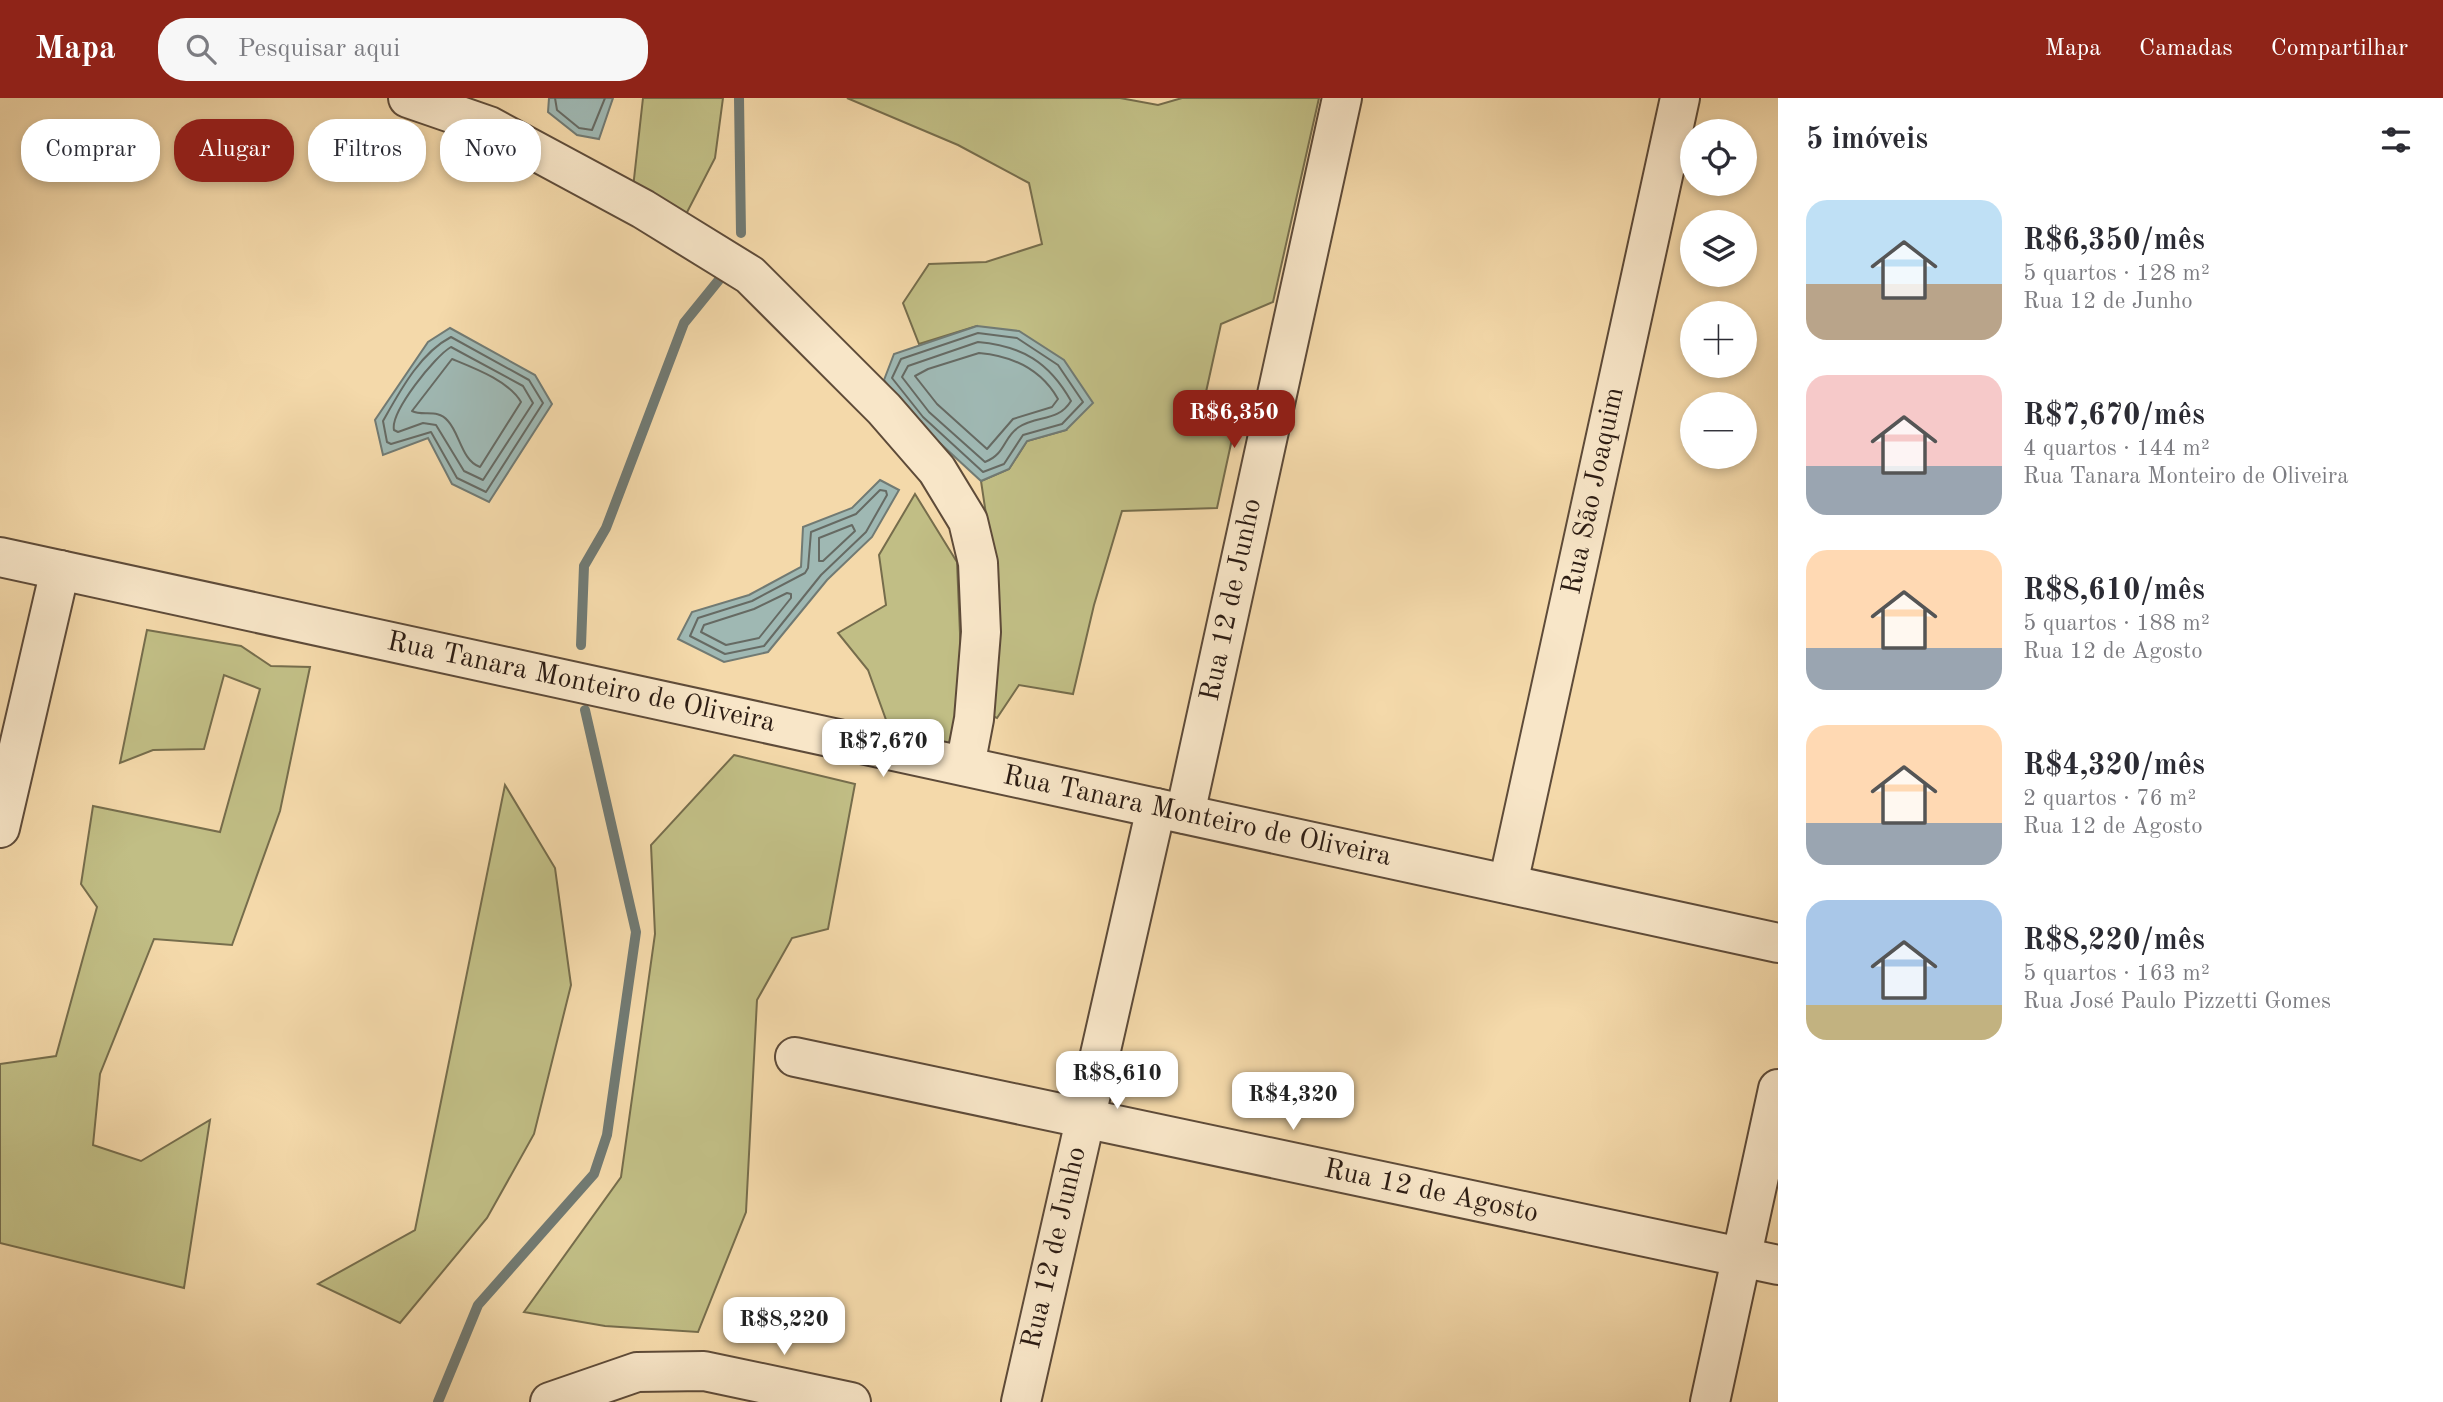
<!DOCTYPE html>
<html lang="pt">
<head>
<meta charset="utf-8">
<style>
  :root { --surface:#fff; --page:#f7f7f7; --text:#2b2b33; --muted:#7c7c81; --accent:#8f2418 }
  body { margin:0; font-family:"Old Standard TT",serif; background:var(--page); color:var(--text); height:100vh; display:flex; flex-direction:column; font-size:26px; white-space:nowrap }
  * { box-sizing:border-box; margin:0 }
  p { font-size:23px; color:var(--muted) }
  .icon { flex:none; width:38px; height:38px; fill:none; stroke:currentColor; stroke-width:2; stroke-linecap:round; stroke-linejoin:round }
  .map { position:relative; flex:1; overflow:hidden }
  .sheet { display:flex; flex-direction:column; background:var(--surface); width:665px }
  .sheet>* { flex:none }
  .banner { position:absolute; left:21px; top:21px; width:665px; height:63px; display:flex; gap:14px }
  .buttons { position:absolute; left:1680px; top:21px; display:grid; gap:14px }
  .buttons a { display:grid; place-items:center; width:77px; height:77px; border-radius:50%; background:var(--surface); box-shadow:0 4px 10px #0003; font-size:35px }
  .price { position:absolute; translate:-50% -60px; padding:0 16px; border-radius:14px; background:#fff; color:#222; font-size:23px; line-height:46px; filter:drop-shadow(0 2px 4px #0008) }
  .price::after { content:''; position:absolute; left:50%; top:42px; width:21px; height:16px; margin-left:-10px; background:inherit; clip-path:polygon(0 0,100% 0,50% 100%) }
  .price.on { background:var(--accent); color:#fff }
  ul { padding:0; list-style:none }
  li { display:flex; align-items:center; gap:21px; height:175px; padding:0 28px }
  li span { display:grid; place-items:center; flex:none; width:196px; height:140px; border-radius:21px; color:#555 }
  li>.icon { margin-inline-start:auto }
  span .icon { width:84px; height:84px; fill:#fffc; stroke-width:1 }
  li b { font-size:30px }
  h2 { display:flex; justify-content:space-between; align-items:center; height:84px; padding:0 28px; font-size:30px }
  .chip { padding:0 24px; border-radius:28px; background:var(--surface); box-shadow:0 4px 10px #0003; font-size:24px; line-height:63px }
  .chip.on { background:var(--accent); color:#fff }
  header { display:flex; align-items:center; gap:42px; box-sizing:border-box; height:98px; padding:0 35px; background:var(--accent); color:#fff }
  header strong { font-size:33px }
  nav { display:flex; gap:38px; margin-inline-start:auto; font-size:24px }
  .search { width:490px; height:63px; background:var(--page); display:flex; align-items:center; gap:18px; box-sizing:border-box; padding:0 24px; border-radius:28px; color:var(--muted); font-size:26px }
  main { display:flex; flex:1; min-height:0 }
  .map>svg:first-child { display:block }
  .green { fill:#c1be85; stroke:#766d4c; stroke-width:2 }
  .water { fill:#9fb8b3; stroke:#717a73; stroke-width:2 }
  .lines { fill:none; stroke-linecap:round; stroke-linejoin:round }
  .shore { stroke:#666a63; stroke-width:2 }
  .stream { stroke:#717a73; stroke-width:10 }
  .minor-casing { stroke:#5e4b39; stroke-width:42 }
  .minor { stroke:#f8e6c8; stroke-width:38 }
  .labels { text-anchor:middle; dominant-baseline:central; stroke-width:6; stroke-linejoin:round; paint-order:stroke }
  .street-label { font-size:28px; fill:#2c1c13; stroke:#f8e6c8 }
</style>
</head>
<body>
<header>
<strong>Mapa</strong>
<div class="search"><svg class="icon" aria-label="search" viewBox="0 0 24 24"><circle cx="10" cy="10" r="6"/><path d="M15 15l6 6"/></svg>Pesquisar aqui</div>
<nav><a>Mapa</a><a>Camadas</a><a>Compartilhar</a></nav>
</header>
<main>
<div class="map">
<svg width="1778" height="1304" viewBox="0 0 1778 1304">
  <rect width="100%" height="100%" fill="#f4d9aa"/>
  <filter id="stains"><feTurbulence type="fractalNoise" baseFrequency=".00286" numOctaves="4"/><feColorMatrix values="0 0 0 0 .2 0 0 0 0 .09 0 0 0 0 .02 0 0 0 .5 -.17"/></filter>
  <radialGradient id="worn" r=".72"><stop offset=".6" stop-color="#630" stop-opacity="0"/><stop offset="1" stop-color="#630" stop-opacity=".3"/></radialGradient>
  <g class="green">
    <path d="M643 0H723L715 60 682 124 633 90Z"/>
    <path d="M847 0H1120L1158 7 1182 0H1319L1273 204 1221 226 1206 294 1239 309 1217 410 1122 413 1094 507 1073 596 1019 587 997 620 986 615 993 463 981 383 1009 371 1027 343 1066 332 977 228 919 246 903 205 929 166 986 164 1042 146 1029 85 958 47Z"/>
    <path d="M915 396 957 464 962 583 949 650 889 630 868 572 838 535 886 507 879 457Z"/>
    <path d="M147 532 241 548 271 568 310 569 280 713 232 847 154 841 100 976 93 1047 141 1063 210 1022 184 1190 0 1145V966L56 958 97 809 81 786 93 708 220 734 260 591 224 577 204 651 153 652 120 665Z"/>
    <path d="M734 657 855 686 828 831 792 840 757 902 746 1114 698 1234 605 1228 524 1214 621 1079 655 836 651 747Z"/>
    <path d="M505 687 555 770 571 887 534 1036 487 1120 400 1225 318 1186 415 1132Z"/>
  </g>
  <g class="water">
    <path d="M549 0H613L599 41 577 37 548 14Z"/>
    <path d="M977 228 1019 233 1064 262 1093 305 1066 332 1027 343 1009 371 981 383 917 324 884 282 894 256Z"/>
    <path d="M450 230 535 277 552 306 489 404 452 386 428 340 383 357 375 322 428 244Z"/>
    <path d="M880 382 899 392 872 439 827 482 768 554 724 564 678 541 692 514 749 497 801 469 803 429 852 410Z"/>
  </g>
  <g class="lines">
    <g class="shore">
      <path d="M555 0 557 12 579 30 592 32 605 0"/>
      <path d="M978 235 1017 240 1058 267 1083 304 1062 326 1023 337 1004 366 983 374 923 319 892 280 901 261Z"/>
      <path d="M451 239 529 282 543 305 486 394 457 380 431 334 391 346 387 344 383 323C400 293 420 255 451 239Z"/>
      <path d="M978 244C1022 248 1049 264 1071 303 1058 324 1038 317 1019 329 1003 339 1006 356 985 364L929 314 902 279 908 268Z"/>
      <path d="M451 249 523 288 533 305 483 382 464 373 436 327 423 325 398 334 394 332C390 314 435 258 451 249Z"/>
      <path d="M979 255C1013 258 1041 271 1058 301L1052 309 1013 321 987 351 937 306 915 278 928 271Z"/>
      <path d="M452 261C474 270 509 283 521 304L480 369C462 363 460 336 448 323 437 310 423 319 412 313Z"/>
      <path d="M880 392 886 393 887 397 866 434 821 477 764 548 725 556 690 538 698 520 752 503 805 475 808 470 811 434 856 416Z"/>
      <path d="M852 427 855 433 823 463H819V440Z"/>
      <path d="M787 495 791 496V500L759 540 726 547 701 534 704 527 754 511Z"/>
    </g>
    <g class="stream">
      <path d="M739 0 741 135"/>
      <path d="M581 547 584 468 606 430 684 225 727 172"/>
      <path d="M438 1304 478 1207 594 1076 607 1037 636 834 585 612"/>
    </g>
    <g class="minor-casing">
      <g id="minor">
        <path d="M408 0 489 28 643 111 750 177 884 311 937 372 968 423 978 465 981 534 974 621 965 668"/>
        <path d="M0 459 1778 845"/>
        <path d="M1185 716 1342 0"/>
        <path d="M0 730 60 472"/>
        <path d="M1508 786 1680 0"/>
        <path d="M795 959 1778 1167"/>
        <path d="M550 1304 637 1274 704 1273 851 1304"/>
        <path d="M1021 1304 1156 710"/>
        <path d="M1710 1304 1778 991"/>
      </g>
    </g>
    <use href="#minor" class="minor"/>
  </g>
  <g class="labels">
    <g class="street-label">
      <text transform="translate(1594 393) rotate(-78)">Rua São Joaquim</text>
      <text transform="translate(1232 502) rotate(-78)">Rua 12 de Junho</text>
      <text transform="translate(581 585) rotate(12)">Rua Tanara Monteiro de Oliveira</text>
      <text transform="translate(1197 719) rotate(12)">Rua Tanara Monteiro de Oliveira</text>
      <text transform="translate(1431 1094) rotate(12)">Rua 12 de Agosto</text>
      <text transform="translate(1055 1150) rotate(-77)">Rua 12 de Junho</text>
    </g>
  </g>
  <rect width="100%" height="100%" filter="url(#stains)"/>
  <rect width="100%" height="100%" fill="url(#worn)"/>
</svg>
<div class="buttons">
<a><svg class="icon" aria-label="locate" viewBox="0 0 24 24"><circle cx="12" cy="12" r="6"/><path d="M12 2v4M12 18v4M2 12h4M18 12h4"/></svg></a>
<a><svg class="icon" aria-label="layers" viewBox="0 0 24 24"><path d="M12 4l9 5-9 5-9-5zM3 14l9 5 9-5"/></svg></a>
<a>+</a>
<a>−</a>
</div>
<b class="price on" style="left:1234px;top:352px">R$6,350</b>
<b class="price" style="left:883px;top:681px">R$7,670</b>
<b class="price" style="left:1117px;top:1013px">R$8,610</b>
<b class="price" style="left:1293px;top:1034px">R$4,320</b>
<b class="price" style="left:784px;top:1259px">R$8,220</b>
<div class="banner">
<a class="chip">Comprar</a>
<a class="chip on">Alugar</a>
<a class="chip">Filtros</a>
<a class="chip">Novo</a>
</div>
</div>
<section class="sheet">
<h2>5 imóveis<svg class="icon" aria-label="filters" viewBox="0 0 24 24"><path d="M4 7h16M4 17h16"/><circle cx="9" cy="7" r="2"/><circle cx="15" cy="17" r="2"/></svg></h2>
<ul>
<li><span style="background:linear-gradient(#bfe0f5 60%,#b9a48a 0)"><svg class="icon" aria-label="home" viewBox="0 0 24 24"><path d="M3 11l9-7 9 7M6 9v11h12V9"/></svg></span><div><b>R$6,350/mês</b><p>5 quartos · 128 m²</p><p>Rua 12 de Junho</p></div></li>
<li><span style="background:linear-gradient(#f6c9c9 65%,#9aa5b1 0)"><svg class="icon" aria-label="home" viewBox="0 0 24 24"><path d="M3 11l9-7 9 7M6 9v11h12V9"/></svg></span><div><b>R$7,670/mês</b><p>4 quartos · 144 m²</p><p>Rua Tanara Monteiro de Oliveira</p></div></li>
<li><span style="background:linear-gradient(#ffd9b3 70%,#9aa5b1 0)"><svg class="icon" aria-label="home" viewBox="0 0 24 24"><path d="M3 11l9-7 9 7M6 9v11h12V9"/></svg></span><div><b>R$8,610/mês</b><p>5 quartos · 188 m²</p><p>Rua 12 de Agosto</p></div></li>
<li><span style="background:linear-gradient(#ffd9b3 70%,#9aa5b1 0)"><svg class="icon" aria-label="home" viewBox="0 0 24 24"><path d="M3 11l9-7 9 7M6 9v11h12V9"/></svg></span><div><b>R$4,320/mês</b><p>2 quartos · 76 m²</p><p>Rua 12 de Agosto</p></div></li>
<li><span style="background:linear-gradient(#a9c7e8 75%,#c2b280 0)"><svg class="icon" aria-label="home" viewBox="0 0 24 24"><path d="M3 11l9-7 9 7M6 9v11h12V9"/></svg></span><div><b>R$8,220/mês</b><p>5 quartos · 163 m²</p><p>Rua José Paulo Pizzetti Gomes</p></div></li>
</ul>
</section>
</main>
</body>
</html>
